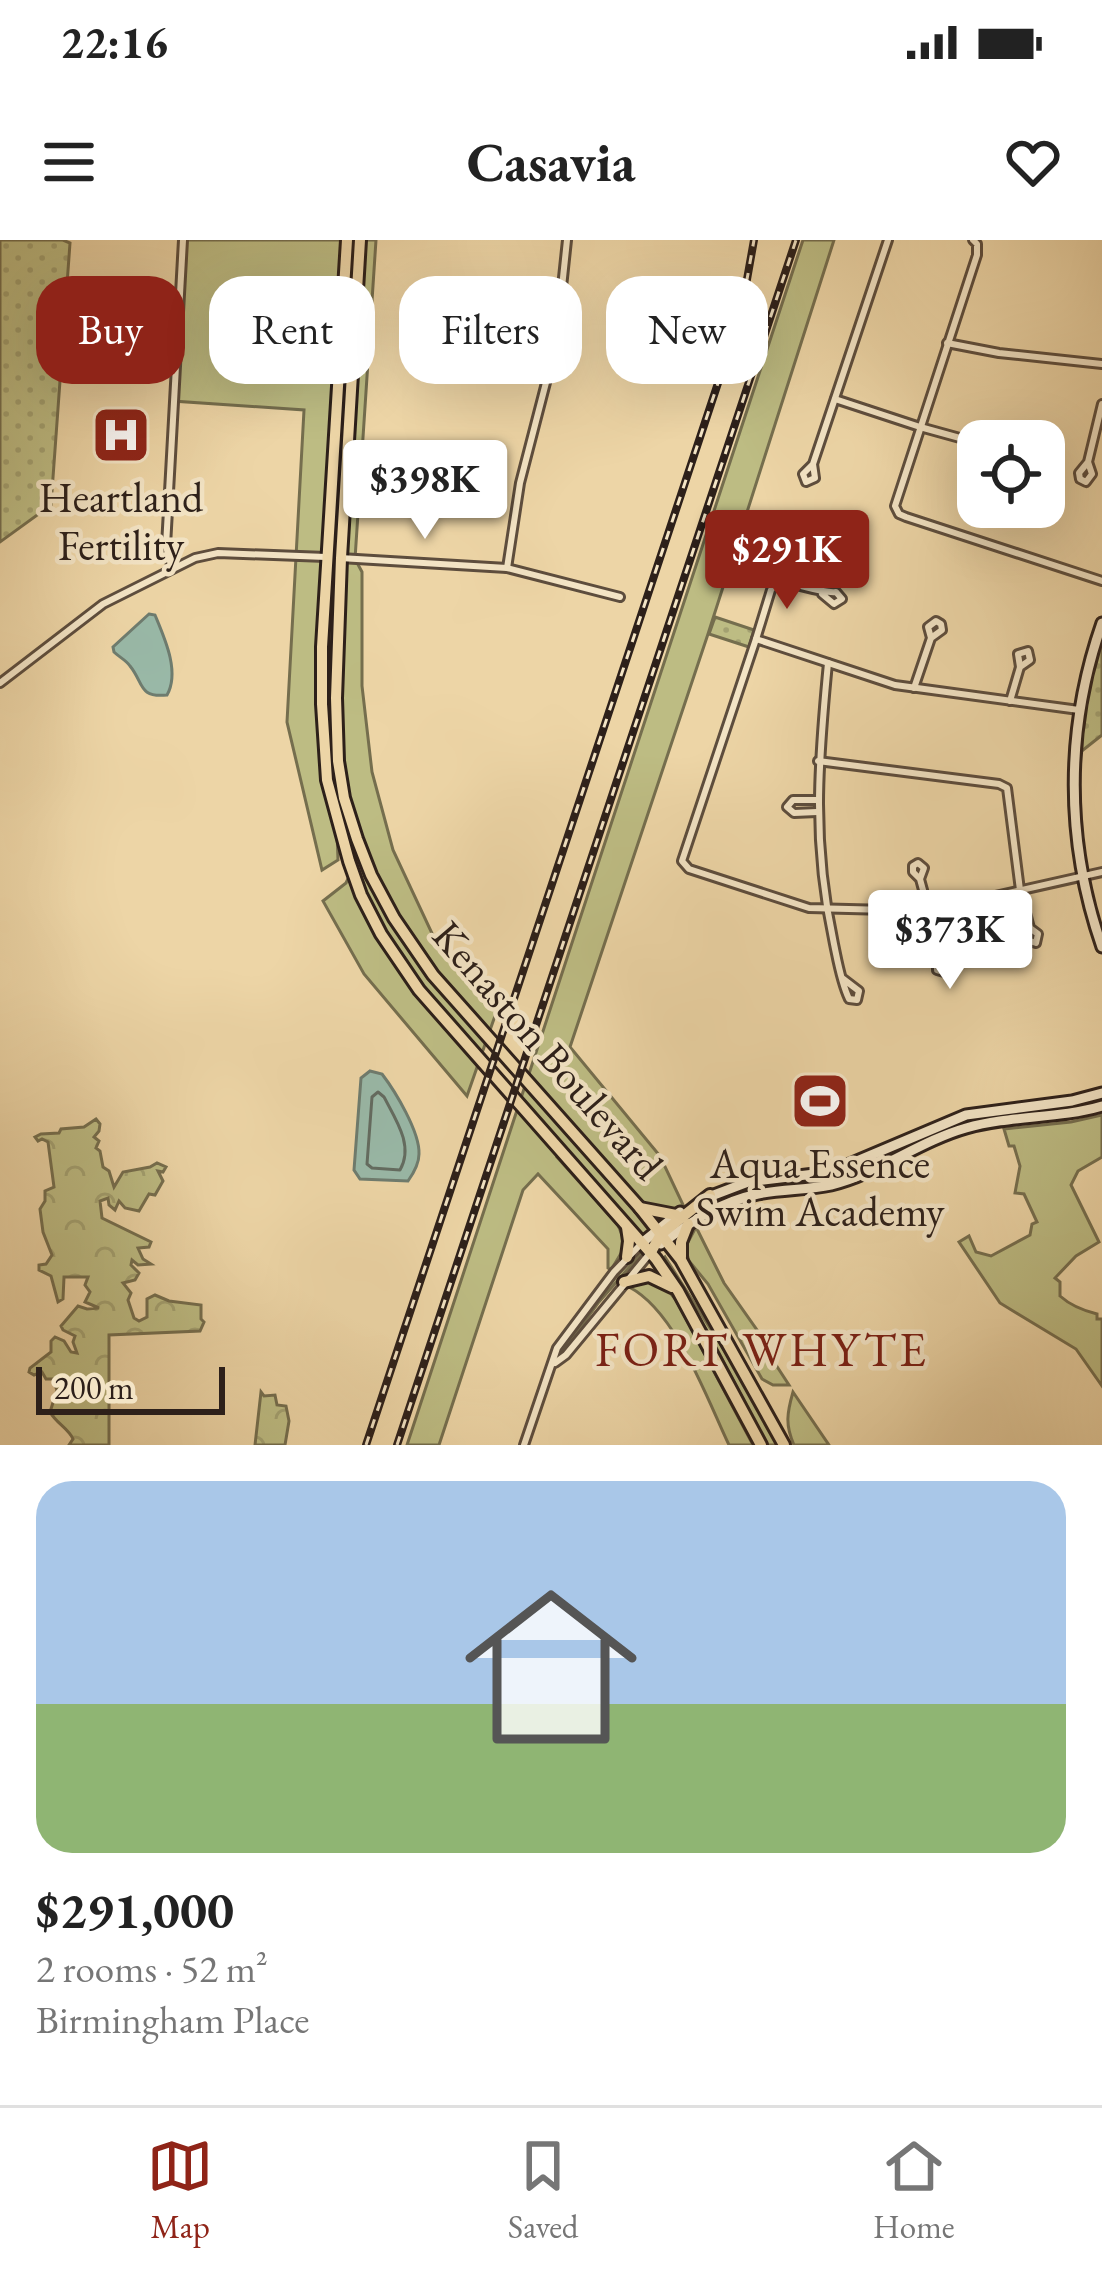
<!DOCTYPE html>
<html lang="en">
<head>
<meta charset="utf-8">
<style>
  :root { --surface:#fff; --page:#f6f6f6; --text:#222; --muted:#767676; --line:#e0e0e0; --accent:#8f2418 }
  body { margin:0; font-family:"EB Garamond",serif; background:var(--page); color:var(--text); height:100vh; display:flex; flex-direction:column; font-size:45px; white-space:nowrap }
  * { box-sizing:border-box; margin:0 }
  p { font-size:39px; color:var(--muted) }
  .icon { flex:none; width:66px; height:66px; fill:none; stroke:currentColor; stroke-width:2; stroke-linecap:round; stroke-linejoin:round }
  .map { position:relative; height:1205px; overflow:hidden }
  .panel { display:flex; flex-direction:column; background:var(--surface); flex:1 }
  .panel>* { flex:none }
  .hud { position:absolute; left:36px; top:36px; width:1032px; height:108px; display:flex; gap:24px }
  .fabs { position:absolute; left:957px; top:180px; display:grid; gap:24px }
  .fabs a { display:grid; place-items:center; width:108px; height:108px; border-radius:24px; background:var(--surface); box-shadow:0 12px 48px #0002; font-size:60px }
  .scale { position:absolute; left:36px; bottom:30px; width:189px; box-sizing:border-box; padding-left:12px; border:6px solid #2d201a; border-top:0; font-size:33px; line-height:42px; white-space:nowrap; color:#2d201a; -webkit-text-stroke:9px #f3e4c5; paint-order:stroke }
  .price { position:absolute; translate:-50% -102px; padding:0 27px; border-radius:12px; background:#fff; color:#222; font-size:39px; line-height:78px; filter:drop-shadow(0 3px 6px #0008) }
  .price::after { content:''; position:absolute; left:50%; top:72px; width:36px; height:27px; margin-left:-18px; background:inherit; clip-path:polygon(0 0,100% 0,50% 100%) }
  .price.selected { background:var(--accent); color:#fff }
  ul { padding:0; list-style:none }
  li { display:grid; align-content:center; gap:24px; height:636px; padding:0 36px }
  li+li { border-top:3px solid var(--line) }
  li span { display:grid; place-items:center; height:372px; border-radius:36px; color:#555 }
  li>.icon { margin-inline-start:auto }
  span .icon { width:216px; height:216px; fill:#fffc; stroke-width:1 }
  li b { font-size:51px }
  .chip { padding:0 42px; border-radius:36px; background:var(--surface); box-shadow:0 12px 48px #0002; font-size:42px; line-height:108px }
  .chip.selected { background:var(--accent); color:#fff }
  .status { display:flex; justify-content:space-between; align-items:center; height:84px; padding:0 60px; background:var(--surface); direction:ltr }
  .status svg { height:33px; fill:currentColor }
  header { display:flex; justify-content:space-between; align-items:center; height:156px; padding:0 36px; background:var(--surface); font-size:54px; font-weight:700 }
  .menu { display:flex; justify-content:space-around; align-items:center; height:168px; border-top:3px solid var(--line); background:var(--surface); font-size:33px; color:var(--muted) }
  .menu a { display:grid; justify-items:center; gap:6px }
  .menu .selected { color:var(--accent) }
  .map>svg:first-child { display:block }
  .grass { fill:#bdbc83; stroke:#756e4e; stroke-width:3 }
  .forest { fill:url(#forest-crowns); stroke:#756e4e; stroke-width:3 }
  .park { fill:url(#park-dots); stroke:#756e4e; stroke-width:3 }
  .water { fill:#99b9a8; stroke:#6e7c6f; stroke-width:3 }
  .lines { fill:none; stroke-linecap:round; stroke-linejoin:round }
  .shore { stroke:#636c61; stroke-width:3 }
  .street-casing { stroke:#5d4d3d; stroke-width:12 }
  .secondary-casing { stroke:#2d201a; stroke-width:15 }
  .primary-casing { stroke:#2d201a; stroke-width:16 }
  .street { stroke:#f3e4c5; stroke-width:6 }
  .secondary { stroke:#f3e4c5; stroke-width:9 }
  .primary { stroke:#edd5a6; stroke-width:10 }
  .rail-casing { stroke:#2d201a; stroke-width:8 }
  .rail { stroke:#f3e4c5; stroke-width:3; stroke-dasharray:9; stroke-linecap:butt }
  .labels { text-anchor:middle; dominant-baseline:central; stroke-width:9; stroke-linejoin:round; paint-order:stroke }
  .poi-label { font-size:42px; fill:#2d201a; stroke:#f3e4c5 }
  .street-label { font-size:42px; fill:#2d201a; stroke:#f3e4c5 }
  .quarter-label { font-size:48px; letter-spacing:3px; fill:#7a1f14; stroke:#f3e4c5 }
</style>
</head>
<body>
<div class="status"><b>22:16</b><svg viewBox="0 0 49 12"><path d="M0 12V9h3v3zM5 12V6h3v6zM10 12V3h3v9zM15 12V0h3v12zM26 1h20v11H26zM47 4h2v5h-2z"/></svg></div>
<header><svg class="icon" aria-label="menu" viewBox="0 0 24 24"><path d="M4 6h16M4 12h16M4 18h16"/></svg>Casavia<svg class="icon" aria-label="heart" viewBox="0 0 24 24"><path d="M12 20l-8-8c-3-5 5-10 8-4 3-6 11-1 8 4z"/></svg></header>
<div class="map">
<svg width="1102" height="1205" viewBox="0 0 1102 1205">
  <defs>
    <pattern id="forest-crowns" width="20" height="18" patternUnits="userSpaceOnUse" patternTransform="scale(3)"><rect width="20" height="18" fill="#bdbc83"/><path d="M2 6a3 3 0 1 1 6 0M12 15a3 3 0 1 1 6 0" fill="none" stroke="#a3a171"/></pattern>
    <pattern id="park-dots" width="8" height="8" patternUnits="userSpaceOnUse" patternTransform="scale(3)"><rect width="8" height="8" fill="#bdbc83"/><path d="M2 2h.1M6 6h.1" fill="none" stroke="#a3a171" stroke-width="1.8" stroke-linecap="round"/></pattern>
  </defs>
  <rect width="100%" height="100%" fill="#edd5a6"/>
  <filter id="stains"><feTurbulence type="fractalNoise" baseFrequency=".00167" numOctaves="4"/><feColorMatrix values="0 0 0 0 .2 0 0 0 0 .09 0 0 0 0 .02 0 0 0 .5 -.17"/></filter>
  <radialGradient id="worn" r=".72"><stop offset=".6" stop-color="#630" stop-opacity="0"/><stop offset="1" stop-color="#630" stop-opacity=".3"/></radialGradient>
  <g class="grass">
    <path d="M183 0H347L329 317 340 318 362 0H376L355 319 362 332V446L372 532 393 610 436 702 471 727 496 773 467 856 364 734 323 661 346 643 352 630 337 591 338 620 322 630 287 482 304 170 173 161Z"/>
    <path d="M803 0H834L708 394 570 807 660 916 685 969 676 975 642 969 658 990 643 1002 561 913 557 917 618 985 624 1000 623 1010 611 1030 608 1028V1009L538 934 523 950 439 1205H407Z"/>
    <path d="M1102 875V917L1078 931 1071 945 1099 1002 1076 1016 1055 1038 1060 1042V1056C1070 1065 1085 1071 1097 1074V1079H1102V1146L1076 1109 1000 1063 959 1002 969 996 976 1012 991 1016 1030 995 1032 984 1037 982 1024 954 1015 953 1020 926 1014 906H1009L1004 889 1071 882Z"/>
    <path d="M696 987 724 1043 774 1114 776 1125 789 1145H773L762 1139 708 1044 689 1021 684 1004H687Z"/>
    <path d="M639 1011 641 1014 598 1063 560 1115 574 1087 629 1019Z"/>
    <path d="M665 1017 738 1132 779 1205H767L709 1094 667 1028 663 1019Z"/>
    <path d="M649 1040 667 1049 676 1060 753 1205H729C707 1159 676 1071 629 1047L638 1041Z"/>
    <path d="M793 1152 829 1205H794C785 1185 787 1173 793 1152Z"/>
  </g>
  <g class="forest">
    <path d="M96 879 100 884 99 891 94 897 99 901 96 908 100 911 103 927 109 931 114 947 123 932 150 927 157 923 166 927 163 932 158 931 163 941 155 955 149 954 139 971 125 968 119 961 115 970 109 965 108 958 100 961 102 978 151 1002 149 1007 138 1008 143 1019 151 1024 138 1025 132 1020 131 1025 139 1033 135 1040 123 1043 131 1053 128 1060 134 1078 139 1081 147 1077V1059L155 1055 169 1061 201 1065V1079L204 1082 200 1091 109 1095V1205H69L73 1199C69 1189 56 1183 50 1172L57 1150 54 1143 57 1139H46L42 1132 34 1135 29 1132 30 1128 51 1112V1101L55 1097 64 1101 71 1112 77 1113 73 1102 75 1096 63 1090 61 1086 78 1066 87 1069 99 1068 85 1062 90 1052 85 1045 88 1037H64L63 1059 58 1062 51 1036 39 1030V1025L46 1024 52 1015 43 992 40 969 45 961V951L54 947 48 902 42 899 38 901 35 897 41 894 59 893 61 889 84 887Z"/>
    <path d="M261 1152 264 1156 275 1155 277 1165 286 1166 289 1181 285 1205H255Z"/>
  </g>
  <g class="park">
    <path d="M0 0H63L70 3 51 265 0 302Z"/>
    <path d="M715 377 754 390 749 407 709 394Z"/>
    <path d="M1102 383V495L1073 518Z"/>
  </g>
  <g class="water">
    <path d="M149 374 155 375C165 399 180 432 167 455 138 458 144 443 130 426 126 420 119 417 114 412L113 407Z"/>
    <path d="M370 831 382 834C395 851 420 892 419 914 419 924 413 934 408 941L360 939 354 930 361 838Z"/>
  </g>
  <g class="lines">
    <path class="shore" d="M378 852 384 857C396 880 414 906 400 930L372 928 367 924 372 857Z"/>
    <g class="street-casing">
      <g id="street">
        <path d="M973 0 977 4V15L895 266 899 274 906 277 1102 341"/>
        <path d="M947 103 999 113 1102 124"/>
        <path d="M835 159 920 187 978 203"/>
        <path d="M984 201H994"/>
        <path d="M1088 222 1079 233 1080 239 1086 242 1092 234 1088 222 1102 164"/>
        <path d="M813 224 815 238 806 242 803 234 813 224 888 0"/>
        <path d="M340 318 507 328 620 357"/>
        <path d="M507 328 520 243 556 104 567 0"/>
        <path d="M172 329 166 306 183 0"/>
        <path d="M756 399 771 350C773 348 774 344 778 343 785 339 820 354 836 352L842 359 834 364 822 354"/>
        <path d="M828 423C818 526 812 602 834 704 838 723 841 742 849 759L857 760 859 751 842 738"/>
        <path d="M0 443 103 364 195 318 218 313 326 317"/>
        <path d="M914 448 931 398 928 387 936 381 941 384 942 390 931 398"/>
        <path d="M1010 461 1020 427 1018 414 1028 411 1030 420 1020 427"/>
        <path d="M1079 470 895 445 756 399 682 621 689 629 809 668 928 671 1102 632"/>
        <path d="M818 521 999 544 1007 548 1020 650 1030 688 1027 700 1036 703 1038 694 1030 688"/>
        <path d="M817 572 794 573 787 567 793 560H817"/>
        <path d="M920 639 924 628 918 623 913 626V632L920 639C928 669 938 699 937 730L944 732 949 723 938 711"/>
        <path d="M555 1123 566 1115 651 1012"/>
        <path d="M524 1205 557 1108 614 1032 640 1005"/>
      </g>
    </g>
    <g class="secondary-casing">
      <g id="secondary">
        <path d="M1102 383C1065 489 1065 600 1102 707"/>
        <path d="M706 958 748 942 831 932 966 875 1072 861 1102 853"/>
        <path d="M643 1002 680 972"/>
        <path d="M661 1004C692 981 720 962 758 954 782 949 807 950 831 945 877 934 920 901 966 888 1011 875 1058 879 1102 866"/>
      </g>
    </g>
    <g class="primary-casing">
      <g id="primary">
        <path d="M347 0 322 407V464L327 540 349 621 361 655 381 694 419 750 656 1019 678 1051 761 1205"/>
        <path d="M360 0 341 318 336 458 338 521 344 558 357 599 371 635 394 678 433 735 640 968 681 1020 784 1205"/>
        <path d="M640 968 676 975"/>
        <path d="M627 987 629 1001 627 1017"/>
        <path d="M651 1012 661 994 710 955"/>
        <path d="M681 1017V1002L688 984"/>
        <path d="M624 1042 649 1036 672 1047"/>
      </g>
    </g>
    <use href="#street" class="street"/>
    <use href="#secondary" class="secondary"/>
    <use href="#primary" class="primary"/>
    <g class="rail-casing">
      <g id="rail">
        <path d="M366 1205 724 125 746 45 754 0"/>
        <path d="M397 1205 796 0"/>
      </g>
    </g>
    <use href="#rail" class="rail"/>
  </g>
  <defs>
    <g id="hospital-square" transform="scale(3)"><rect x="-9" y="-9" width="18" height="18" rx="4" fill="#8f2418" stroke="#f3e4c5"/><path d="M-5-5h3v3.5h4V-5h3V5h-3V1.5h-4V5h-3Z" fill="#fff"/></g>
    <g id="stadium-square" transform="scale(3)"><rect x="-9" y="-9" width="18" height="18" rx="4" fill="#8f2418" stroke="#f3e4c5"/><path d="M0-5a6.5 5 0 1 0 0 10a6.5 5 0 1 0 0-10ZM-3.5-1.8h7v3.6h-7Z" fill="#fff"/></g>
  </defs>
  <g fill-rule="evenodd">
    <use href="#hospital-square" x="121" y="195"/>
    <use href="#stadium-square" x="820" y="861"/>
  </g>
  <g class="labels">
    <g class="poi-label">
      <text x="121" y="257">Heartland<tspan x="121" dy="48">Fertility</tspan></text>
      <text x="820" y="923">Aqua Essence<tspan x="820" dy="48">Swim Academy</tspan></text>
    </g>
    <g class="street-label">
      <text transform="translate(548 810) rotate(49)">Kenaston Boulevard</text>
    </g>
    <g class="quarter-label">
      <text x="762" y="1109">FORT WHYTE</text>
    </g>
  </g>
  <rect width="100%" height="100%" filter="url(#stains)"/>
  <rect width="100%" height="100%" fill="url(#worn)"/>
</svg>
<div class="fabs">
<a><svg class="icon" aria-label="locate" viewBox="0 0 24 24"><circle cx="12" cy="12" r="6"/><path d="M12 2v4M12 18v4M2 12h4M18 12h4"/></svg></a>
</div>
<div class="scale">200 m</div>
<b class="price" style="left:425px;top:302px">$398K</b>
<b class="price selected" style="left:787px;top:372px">$291K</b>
<b class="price" style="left:950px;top:752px">$373K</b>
<div class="hud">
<a class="chip selected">Buy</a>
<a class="chip">Rent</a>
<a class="chip">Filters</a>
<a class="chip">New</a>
</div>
</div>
<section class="panel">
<ul>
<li><span style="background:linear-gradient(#a9c7e8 60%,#8fb573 0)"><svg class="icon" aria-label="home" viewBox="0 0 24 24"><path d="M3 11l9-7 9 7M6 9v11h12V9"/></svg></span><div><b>$291,000</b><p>2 rooms · 52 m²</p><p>Birmingham Place</p></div></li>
</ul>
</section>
<nav class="menu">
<a class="selected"><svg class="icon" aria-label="map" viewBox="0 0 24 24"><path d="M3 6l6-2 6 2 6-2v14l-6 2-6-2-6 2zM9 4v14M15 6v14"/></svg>Map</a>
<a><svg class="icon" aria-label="saved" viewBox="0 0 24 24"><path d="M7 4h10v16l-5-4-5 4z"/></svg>Saved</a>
<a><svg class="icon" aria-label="home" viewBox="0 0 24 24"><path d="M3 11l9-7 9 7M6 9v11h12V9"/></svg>Home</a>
</nav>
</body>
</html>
